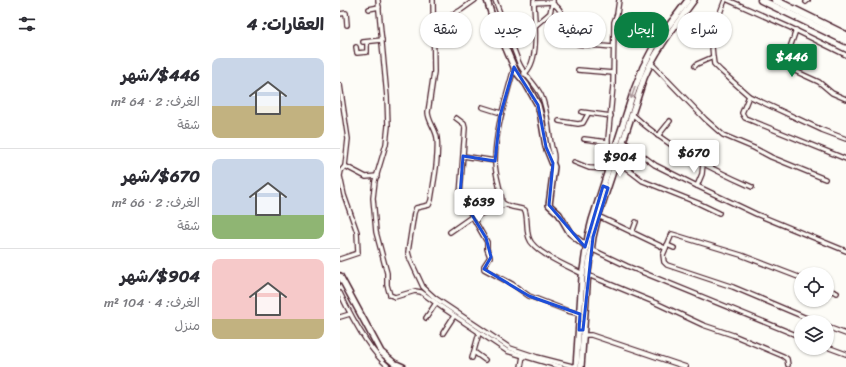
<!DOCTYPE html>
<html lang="ar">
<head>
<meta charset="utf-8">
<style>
  :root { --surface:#fff; --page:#f2f2f3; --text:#2b2b33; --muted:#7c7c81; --line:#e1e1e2; --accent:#0b8043 }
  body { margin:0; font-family:Sriracha,"Playpen Sans Arabic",sans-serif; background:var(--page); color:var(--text); direction:rtl; height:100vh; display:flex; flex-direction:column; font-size:15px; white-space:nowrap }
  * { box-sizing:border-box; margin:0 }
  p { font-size:13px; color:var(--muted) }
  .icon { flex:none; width:22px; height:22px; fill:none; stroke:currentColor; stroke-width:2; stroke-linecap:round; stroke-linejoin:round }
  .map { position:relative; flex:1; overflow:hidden; direction:ltr }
  .details { display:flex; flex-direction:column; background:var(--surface); width:340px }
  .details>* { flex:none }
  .top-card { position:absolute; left:12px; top:12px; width:380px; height:36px; direction:rtl; display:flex; gap:8px }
  .fabs { position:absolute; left:454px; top:267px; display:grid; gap:8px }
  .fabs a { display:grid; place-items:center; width:40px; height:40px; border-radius:50%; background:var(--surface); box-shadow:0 1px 3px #0004; font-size:20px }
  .price { position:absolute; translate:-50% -34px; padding:0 9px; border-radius:4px; background:#fff; color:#222; font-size:13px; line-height:26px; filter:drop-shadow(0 1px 2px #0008) }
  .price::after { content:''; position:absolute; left:50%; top:24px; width:12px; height:9px; margin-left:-6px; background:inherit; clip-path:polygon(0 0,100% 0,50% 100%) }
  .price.current { background:var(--accent); color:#fff }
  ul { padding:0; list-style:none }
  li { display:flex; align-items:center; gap:12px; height:100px; padding:0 16px }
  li+li { border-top:1px solid var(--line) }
  li span { display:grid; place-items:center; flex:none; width:112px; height:80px; border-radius:8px; color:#555 }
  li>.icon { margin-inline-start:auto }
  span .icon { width:48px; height:48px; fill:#fffc; stroke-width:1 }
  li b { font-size:17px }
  h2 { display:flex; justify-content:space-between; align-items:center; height:48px; padding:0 16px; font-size:17px }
  .pill { padding:0 14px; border-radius:18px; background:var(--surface); box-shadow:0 1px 3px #0004; font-size:14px; line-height:36px }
  .pill.current { background:var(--accent); color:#fff }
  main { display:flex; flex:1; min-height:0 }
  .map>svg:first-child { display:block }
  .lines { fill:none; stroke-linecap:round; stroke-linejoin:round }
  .street-casing { stroke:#4a1f2b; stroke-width:6 }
  .secondary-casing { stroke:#4a1f2b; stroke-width:8 }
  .primary-casing { stroke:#4a1f2b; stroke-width:9 }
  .street { stroke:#fdfcf7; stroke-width:3.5 }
  .secondary { stroke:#fdfcf7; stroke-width:5 }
  .primary { stroke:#fdfcf7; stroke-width:6 }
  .oneway { stroke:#ac999b }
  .marked { fill:none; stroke:#1d4ed8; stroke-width:3; stroke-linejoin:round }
</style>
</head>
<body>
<main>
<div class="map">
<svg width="506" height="367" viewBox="0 0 506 367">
  <rect width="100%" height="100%" fill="#fdfcf7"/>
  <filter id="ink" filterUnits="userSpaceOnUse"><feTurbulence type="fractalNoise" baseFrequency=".025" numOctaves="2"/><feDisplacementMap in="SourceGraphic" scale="8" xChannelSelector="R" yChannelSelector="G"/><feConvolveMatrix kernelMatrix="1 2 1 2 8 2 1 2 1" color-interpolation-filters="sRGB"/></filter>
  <g filter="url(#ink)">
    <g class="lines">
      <g class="street-casing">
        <g id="street">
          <path d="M38 0 47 97 48 126 46 144 35 181 33 198 36 232 47 273V285L50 295 55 297 75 291 81 292 103 308 167 351 221 367"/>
          <path d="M93 0 94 72 88 112C88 121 96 129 97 138 99 158 94 180 91 200L89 205 76 208 74 213 68 252 70 259 83 287 95 298 170 348 197 357 236 367"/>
          <path d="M155 0C163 21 171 42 179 63 184 75 195 83 201 95 208 110 208 127 211 143 212 151 216 155 213 163"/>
          <path d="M385 0 371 36 373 57 374 64 381 71 409 96 482 130 506 139"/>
          <path d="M388 0 451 28 506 55"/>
          <path d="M466 2 468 0"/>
          <path d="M194 3 213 2"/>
          <path d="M213 4C225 10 223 24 229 35 230 39 235 42 238 44L273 47"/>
          <path d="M29 9 39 7"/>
          <path d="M0 14 6 13 7 25"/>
          <path d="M112 15 121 10 135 0"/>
          <path d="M195 26 210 13 213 0"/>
          <path d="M456 30 445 62 450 68 455 71 479 82 492 93 506 99"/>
          <path d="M281 38C293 41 304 40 316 42"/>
          <path d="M23 42 42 40"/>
          <path d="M16 47 17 53 27 52V42"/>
          <path d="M311 63 365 119 383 135 414 148 431 157 485 179"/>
          <path d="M355 66 357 64 373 57"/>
          <path d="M174 68C166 99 155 129 155 162 155 176 161 188 162 202 168 208 177 207 185 210 188 220 186 229 189 238 193 252 229 267 243 274"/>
          <path d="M238 70 273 73"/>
          <path d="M184 74C201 61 194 20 194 0"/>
          <path d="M0 85 8 139 5 166 1 171 0 176 4 195 17 232 18 253 0 259"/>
          <path d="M409 96 402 113 405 118 506 159"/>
          <path d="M142 107 161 113"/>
          <path d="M242 112 271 116"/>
          <path d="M292 114C327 147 369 168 412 187"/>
          <path d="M116 118 124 124 125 128 120 195 147 242V249L150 257 144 266V269L172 284 189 296 228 311 240 314"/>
          <path d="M219 121 238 124 243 123 248 114"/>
          <path d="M318 136 330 121"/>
          <path d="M244 139 268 142"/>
          <path d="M283 141 315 165 357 186 416 214 506 251"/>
          <path d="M123 156 155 161"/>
          <path d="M277 161 303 181 358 203 379 213"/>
          <path d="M234 162 249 168 267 169"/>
          <path d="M5 166 26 177 37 176"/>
          <path d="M268 171 266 160 273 86 274 22 277 14 279 0"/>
          <path d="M357 186 362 174 363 164"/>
          <path d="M258 216 325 248"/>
          <path d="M110 232 130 218 164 205"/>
          <path d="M292 233 296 222"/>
          <path d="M327 245 334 248"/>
          <path d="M251 249 287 266 461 337"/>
          <path d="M248 275 316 303 363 325 393 335 443 356 447 359 448 365"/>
          <path d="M461 278 401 255 332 234 323 255 324 262 327 265 393 287 476 322"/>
          <path d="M487 289 497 293"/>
          <path d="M0 293C11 316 29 351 49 367"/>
          <path d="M0 317 10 314"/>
          <path d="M86 318 96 303"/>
          <path d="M487 327 506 334"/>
          <path d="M103 333 114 316"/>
          <path d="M243 335H251L346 367"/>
          <path d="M487 347 506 354"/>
          <path d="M134 352 145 360"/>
          <path d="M132 358 139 333"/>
          <path d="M181 367 183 356"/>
        </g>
      </g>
      <g class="secondary-casing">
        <g id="secondary">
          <path d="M147 0 152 16 176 72 186 84 198 105 201 117 206 147 214 167 209 205 219 214 230 233 246 246"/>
          <path d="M0 276 41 352 54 363 63 367"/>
          <path d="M236 367 242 277 248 236 252 220 294 90 303 67 315 44 348 0"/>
          <path d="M241 367 248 272 253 237 257 220 304 78C316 49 336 25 354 0"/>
        </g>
      </g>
      <g class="primary-casing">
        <g id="primary">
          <path d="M421 0 506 41"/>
          <path d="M435 0 506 35"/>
        </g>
      </g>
      <use href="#street" class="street"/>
      <use href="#secondary" class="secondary"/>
      <use href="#primary" class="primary"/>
    </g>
    <defs><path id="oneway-shaft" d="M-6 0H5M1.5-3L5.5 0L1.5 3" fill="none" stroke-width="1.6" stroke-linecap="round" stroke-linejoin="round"/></defs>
    <use class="oneway" href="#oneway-shaft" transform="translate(293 93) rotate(109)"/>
  </g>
  <path class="marked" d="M174 67 198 105 206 147 213 163 209 205 245 247 263 186 268 188 253 237 243 330H239L240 314 189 296 144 269 151 257 146 238 120 195 123 156 155 161 160 116Z"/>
</svg>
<div class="fabs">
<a><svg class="icon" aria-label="locate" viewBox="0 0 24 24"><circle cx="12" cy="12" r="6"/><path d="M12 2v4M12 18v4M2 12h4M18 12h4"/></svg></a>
<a><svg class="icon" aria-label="layers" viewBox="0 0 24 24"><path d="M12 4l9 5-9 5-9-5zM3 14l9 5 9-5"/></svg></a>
</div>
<b class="price current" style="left:452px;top:78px">$446</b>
<b class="price" style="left:354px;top:174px">$670</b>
<b class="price" style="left:280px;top:178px">$904</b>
<b class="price" style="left:139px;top:223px">$639</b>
<div class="top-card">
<a class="pill">شراء</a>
<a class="pill current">إيجار</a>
<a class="pill">تصفية</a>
<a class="pill">جديد</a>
<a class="pill">شقة</a>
</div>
</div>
<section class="details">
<h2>العقارات: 4<svg class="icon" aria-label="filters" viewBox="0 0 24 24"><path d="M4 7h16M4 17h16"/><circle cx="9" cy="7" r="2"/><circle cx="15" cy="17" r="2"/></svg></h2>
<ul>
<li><span style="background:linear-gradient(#c9d6e8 60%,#c2b280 0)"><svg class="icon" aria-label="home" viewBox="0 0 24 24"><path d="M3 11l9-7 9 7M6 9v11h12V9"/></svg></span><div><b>$446/شهر</b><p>الغرف: 2 · 64 m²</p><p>شقة</p></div></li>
<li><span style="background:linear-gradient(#c9d6e8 70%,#8fb573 0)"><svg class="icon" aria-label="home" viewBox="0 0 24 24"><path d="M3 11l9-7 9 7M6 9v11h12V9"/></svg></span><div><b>$670/شهر</b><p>الغرف: 2 · 66 m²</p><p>شقة</p></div></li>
<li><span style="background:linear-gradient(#f6c9c9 75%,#c2b280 0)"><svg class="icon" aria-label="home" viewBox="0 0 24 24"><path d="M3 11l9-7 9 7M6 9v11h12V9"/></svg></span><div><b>$904/شهر</b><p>الغرف: 4 · 104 m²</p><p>منزل</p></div></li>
</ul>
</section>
</main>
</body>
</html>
